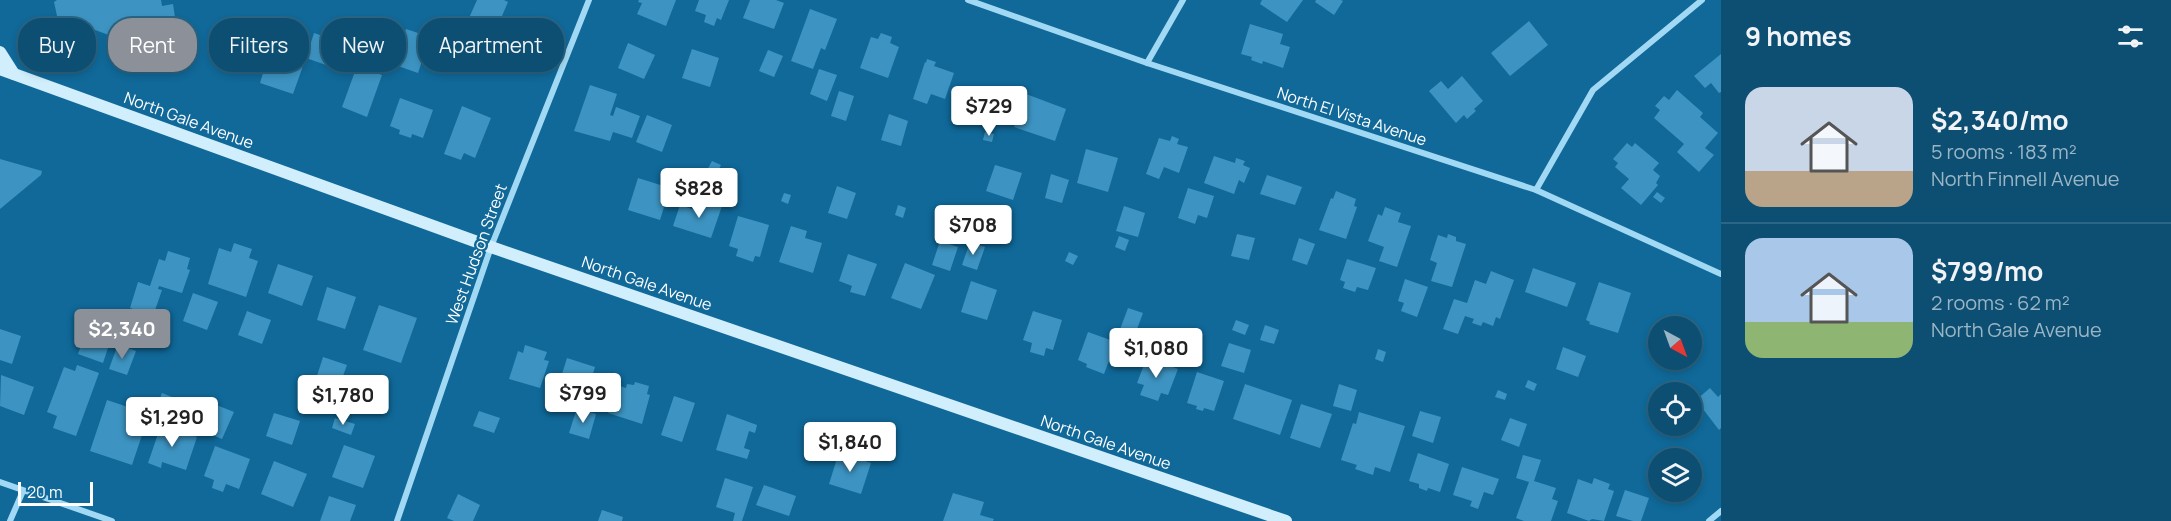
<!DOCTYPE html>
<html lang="en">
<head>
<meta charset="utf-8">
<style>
  :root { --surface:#0c4f73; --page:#1a597b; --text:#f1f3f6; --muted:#9ab5c4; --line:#2c6685; --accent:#8c9099 }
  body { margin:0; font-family:Manrope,sans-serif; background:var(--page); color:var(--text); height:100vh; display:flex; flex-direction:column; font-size:22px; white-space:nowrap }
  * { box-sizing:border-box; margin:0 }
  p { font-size:20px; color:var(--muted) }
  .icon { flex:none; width:33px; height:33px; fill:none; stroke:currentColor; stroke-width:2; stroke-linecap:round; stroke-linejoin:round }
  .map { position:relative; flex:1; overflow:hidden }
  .details { display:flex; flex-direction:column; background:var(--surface); width:450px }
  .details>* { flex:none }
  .top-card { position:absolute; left:18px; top:18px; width:570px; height:54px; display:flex; gap:12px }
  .needle { width:39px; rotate:139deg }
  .buttons { position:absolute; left:1648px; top:316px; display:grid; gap:12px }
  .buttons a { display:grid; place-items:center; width:54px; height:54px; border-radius:50%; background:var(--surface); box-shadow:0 3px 9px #0003,0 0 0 2px var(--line); font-size:30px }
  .scale { position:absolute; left:18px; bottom:15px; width:75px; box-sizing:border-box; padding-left:6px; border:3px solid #fff; border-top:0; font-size:16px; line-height:21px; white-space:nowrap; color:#fff; -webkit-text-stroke:4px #106999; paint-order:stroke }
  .price { position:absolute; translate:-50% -51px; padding:0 14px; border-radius:6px; background:#fff; color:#222; font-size:20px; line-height:39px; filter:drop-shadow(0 2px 3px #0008) }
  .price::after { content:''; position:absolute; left:50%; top:36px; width:18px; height:14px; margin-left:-9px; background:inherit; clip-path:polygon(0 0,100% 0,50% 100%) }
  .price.active { background:var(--accent); color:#fff }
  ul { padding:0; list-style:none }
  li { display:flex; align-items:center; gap:18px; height:150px; padding:0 24px }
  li+li { border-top:2px solid var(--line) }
  li span { display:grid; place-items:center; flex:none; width:168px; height:120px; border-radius:18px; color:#555 }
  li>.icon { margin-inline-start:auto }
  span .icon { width:72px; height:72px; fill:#fffc; stroke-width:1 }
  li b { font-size:26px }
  h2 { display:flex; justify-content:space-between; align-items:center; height:72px; padding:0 24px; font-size:26px }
  .chip { padding:0 21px; border-radius:24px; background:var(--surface); box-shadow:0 3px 9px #0003,0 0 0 2px var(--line); font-size:21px; line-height:54px }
  .chip.active { background:var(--accent); color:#fff }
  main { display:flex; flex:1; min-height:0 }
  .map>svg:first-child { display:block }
  .building { fill:#3d94c2 }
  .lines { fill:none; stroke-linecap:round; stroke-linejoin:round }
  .street { stroke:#a1d9f4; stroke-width:6 }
  .secondary { stroke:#d1eefd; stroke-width:12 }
  .labels { text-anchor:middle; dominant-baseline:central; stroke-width:5; stroke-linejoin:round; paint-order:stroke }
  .street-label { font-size:16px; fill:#fff; stroke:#106999 }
</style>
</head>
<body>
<main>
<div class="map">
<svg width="1721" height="521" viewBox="0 0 1721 521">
  <rect width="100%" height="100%" fill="#106999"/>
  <g class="building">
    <path d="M57 0H161L162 6 173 4 176 24 164 25 155 52 57 16 54 2Z"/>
    <path d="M477 0H504L508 2 496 30 469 18Z"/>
    <path d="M639 0H676L666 26 637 14 642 3 638 2Z"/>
    <path d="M699 0H729L721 20 717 18 714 26 704 22 706 15 695 11Z"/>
    <path d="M750 0H776L784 3 774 29 743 18Z"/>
    <path d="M1262 0H1303L1287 22 1260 4Z"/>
    <path d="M1316 0H1341L1343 1 1334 15 1315 2Z"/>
    <path d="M810 9 837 19 825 50 821 48 813 69 791 61Z"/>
    <path d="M1529 21 1548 45 1510 76 1491 53Z"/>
    <path d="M1250 24 1283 34 1280 44 1290 47 1283 68 1263 61 1262 64 1251 60 1252 57 1241 54Z"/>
    <path d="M406 29 430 37 418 73 395 65Z"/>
    <path d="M314 33 334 40 326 65 306 58Z"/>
    <path d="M468 33 496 42 485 74 463 66 468 51 462 49Z"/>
    <path d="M881 33 892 37 890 43 899 47 888 78 860 68 871 37 878 39Z"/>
    <path d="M628 43 655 55 644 79 618 68Z"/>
    <path d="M692 49 719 58 710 87 682 78Z"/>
    <path d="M768 50 783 56 774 77 759 71Z"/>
    <path d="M269 54 303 66 293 94 260 83Z"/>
    <path d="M1721 54V92L1719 93 1711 83 1705 88 1694 76Z"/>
    <path d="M927 59 936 62 934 66 954 73 945 99 931 94 927 104 913 99 925 62 926 63Z"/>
    <path d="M357 66 382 75 367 117 342 107Z"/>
    <path d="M819 69 837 75 827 101 810 94Z"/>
    <path d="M1462 76 1483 101 1474 109 1476 111 1467 119 1464 115 1456 123 1429 91 1441 81 1448 89Z"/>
    <path d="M590 85 617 94 610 115 613 116 616 107 640 116 632 138 613 132 610 141 574 131Z"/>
    <path d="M1677 90 1703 113 1700 117 1718 133 1705 148 1714 155 1699 172 1677 152 1684 144 1654 118 1660 110 1655 106 1664 96 1669 100Z"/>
    <path d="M839 91 854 96 846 121 831 116Z"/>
    <path d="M1026 94 1066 109 1055 141 1014 127Z"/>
    <path d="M400 98 433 110 423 138 412 134 411 138 399 134 400 130 390 126Z"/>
    <path d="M462 106 491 118 475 158 464 153 461 160 444 154Z"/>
    <path d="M889 114 908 121 901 146 881 140Z"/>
    <path d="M647 115 672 125 662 152 636 142Z"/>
    <path d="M985 132 994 134 992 142 983 140Z"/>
    <path d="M1172 136 1179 139 1177 144 1188 147 1179 173 1164 167 1159 179 1146 174 1159 138 1170 141Z"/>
    <path d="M1627 143 1632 147 1635 143 1659 163 1653 170 1660 176 1656 183 1658 185 1641 205 1621 188 1629 179 1615 167 1618 163 1613 159Z"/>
    <path d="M1086 149 1118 158 1108 192 1077 183Z"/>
    <path d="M1214 156 1235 163 1236 158 1245 161 1243 165 1250 168 1244 183 1239 180 1234 194 1204 183Z"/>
    <path d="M0 159 42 171 41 175 0 209Z"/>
    <path d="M712 161 721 165 715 178 705 174Z"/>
    <path d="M995 165 1022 173 1013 200 986 191Z"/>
    <path d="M1051 174 1069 180 1062 203 1045 198Z"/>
    <path d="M1267 175 1302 187 1295 205 1260 194Z"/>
    <path d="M638 178 670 188 660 220 628 210Z"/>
    <path d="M837 186 856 193 847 219 828 213Z"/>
    <path d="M1188 188 1214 196 1207 218 1198 215 1195 224 1178 218Z"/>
    <path d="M1336 191 1356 199 1354 206 1357 207 1346 239 1319 230 1331 198 1333 199Z"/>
    <path d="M1657 192 1665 198 1661 203 1653 197Z"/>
    <path d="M784 193 791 195 788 204 781 201Z"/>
    <path d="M705 201 722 206 711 238 673 226 680 205 701 212Z"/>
    <path d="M898 205 906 208 903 218 895 215Z"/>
    <path d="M1124 206 1145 213 1138 237 1116 231Z"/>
    <path d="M1385 207 1401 213 1398 222 1411 226 1397 267 1379 261 1384 247 1368 241 1378 214 1382 216Z"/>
    <path d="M738 216 769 225 760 257 755 256 753 262 736 256 738 249 729 246Z"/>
    <path d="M791 226 807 231 805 238 822 243 813 273 779 262Z"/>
    <path d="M1237 234 1255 238 1249 260 1231 256Z"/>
    <path d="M1448 234 1456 237V241L1466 244 1452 287 1431 281 1437 263 1430 260 1438 235 1447 238Z"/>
    <path d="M1119 236 1129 240 1125 251 1115 247Z"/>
    <path d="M1299 238 1315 244 1307 265 1292 260Z"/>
    <path d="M940 241 958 247 950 271 932 265Z"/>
    <path d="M970 242 985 247 977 270 962 265Z"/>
    <path d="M234 243 252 249 249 258 258 261 246 297 208 284 219 248 231 252Z"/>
    <path d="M168 251 190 258 187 269 190 270 182 293 159 286 158 289 162 290 153 316 130 308 138 282 150 286 159 259 165 261Z"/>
    <path d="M1069 252 1078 256 1073 265 1065 261Z"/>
    <path d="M848 254 877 264 865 296 850 292 852 286 839 281Z"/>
    <path d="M1347 259 1376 268 1368 290 1357 287 1355 292 1343 288 1345 282 1340 280Z"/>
    <path d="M905 263 935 275 921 309 891 298Z"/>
    <path d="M278 264 313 276 302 306 268 293Z"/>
    <path d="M1533 268 1576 283 1567 307 1525 292Z"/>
    <path d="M1491 271 1514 280 1500 319 1496 317 1493 326 1483 322 1481 326 1472 323 1474 319 1465 316 1458 334 1443 329 1454 299 1467 303 1475 280 1486 284Z"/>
    <path d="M1405 279 1428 287 1417 317 1401 311 1404 303 1398 301Z"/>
    <path d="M971 281 997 290 987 320 961 312Z"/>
    <path d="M1599 282 1631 293 1618 333 1589 324 1590 322 1586 320Z"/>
    <path d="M327 287 356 297 345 329 317 320Z"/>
    <path d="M193 293 218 302 207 330 183 321Z"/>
    <path d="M379 305 417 318 401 363 363 350Z"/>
    <path d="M1128 308 1143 313 1134 337 1119 332Z"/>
    <path d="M247 311 271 320 262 344 238 335Z"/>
    <path d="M1033 311 1062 320 1053 350 1046 348 1044 356 1030 352 1032 343 1023 340Z"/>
    <path d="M1236 320 1249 325 1245 335 1232 330Z"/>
    <path d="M1265 325 1279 330 1274 344 1260 340Z"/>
    <path d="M0 329 21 336 12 364 0 360Z"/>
    <path d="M86 331 111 339 103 363 78 354Z"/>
    <path d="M1088 332 1116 342 1104 374 1086 367 1087 364 1078 360Z"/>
    <path d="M1229 343 1251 350 1244 373 1221 366Z"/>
    <path d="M118 344 136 351 127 375 109 369Z"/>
    <path d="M525 345 547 352 544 360 549 361 540 388 509 379 518 351 523 353Z"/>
    <path d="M1563 347 1586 356 1578 377 1556 369Z"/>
    <path d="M1378 349 1386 352 1383 362 1375 359Z"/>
    <path d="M323 357 347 365 339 387 316 379Z"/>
    <path d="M1147 357 1178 369 1168 395 1161 393 1158 401 1140 395 1144 385 1137 383Z"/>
    <path d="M567 358 595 367 586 396 558 387Z"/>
    <path d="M77 365 99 373 76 436 53 428 57 416 47 412 64 367 75 371Z"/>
    <path d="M1197 372 1224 381 1214 411 1204 408 1203 411 1196 409 1197 406 1187 403Z"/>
    <path d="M1 375 34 387 24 415 0 406Z"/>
    <path d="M1528 380 1537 384 1534 391 1525 387Z"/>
    <path d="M635 382 649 386 647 394 650 395 642 424 608 413 617 385 626 388 627 384 634 385Z"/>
    <path d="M1245 384 1292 400 1280 435 1233 419Z"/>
    <path d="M1339 384 1357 390 1351 411 1333 406Z"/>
    <path d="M1710 388 1718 397 1721 394V428L1719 430 1696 400Z"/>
    <path d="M1498 390 1507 394 1505 400 1495 397Z"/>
    <path d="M162 393 177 399 170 421 153 415Z"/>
    <path d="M674 396 695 403 682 442 661 435Z"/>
    <path d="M107 400 149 414 132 465 90 451Z"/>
    <path d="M214 404 234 412 222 439 203 431Z"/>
    <path d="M1301 404 1332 414 1320 448 1290 438Z"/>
    <path d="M577 408 596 414 589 439 569 433Z"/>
    <path d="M479 411 500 418 494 433 473 426Z"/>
    <path d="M1420 411 1441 417 1433 443 1412 436Z"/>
    <path d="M1359 412 1405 426 1390 472 1375 467 1373 475 1355 469 1357 465 1341 460 1353 423 1356 424Z"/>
    <path d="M274 413 300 421 292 445 266 436Z"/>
    <path d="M727 414 757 425 755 433 749 431 744 448 750 450 747 459 716 450Z"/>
    <path d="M335 418 355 424 351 435 332 428Z"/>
    <path d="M1510 418 1527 424 1519 447 1501 440Z"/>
    <path d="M161 425 197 437 186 470 162 462 161 468 148 463Z"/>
    <path d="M344 445 375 456 363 488 332 477Z"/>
    <path d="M215 446 250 459 239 489 226 484 223 492 212 488 214 480 204 476Z"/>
    <path d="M839 452 871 463 861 494 829 484Z"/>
    <path d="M1418 453 1449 464 1440 492 1428 488 1427 491 1419 488V484L1409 481Z"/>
    <path d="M1523 455 1541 460 1534 481 1556 488 1552 499 1558 501 1551 521H1524L1516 518 1529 482 1516 478Z"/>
    <path d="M274 461 307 474 293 507 261 494Z"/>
    <path d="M1462 467 1499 479 1493 495 1484 492 1478 509 1470 506 1472 501 1453 495Z"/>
    <path d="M725 478 753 487 742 521H733L735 513 716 507Z"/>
    <path d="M1594 478 1610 484 1608 489 1614 491 1604 521 1592 519 1589 521 1567 513 1578 479 1592 484Z"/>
    <path d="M764 485 796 496 789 516 756 505Z"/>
    <path d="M1625 490 1649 498 1641 521H1633L1616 516Z"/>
    <path d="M953 493 984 502 980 515 994 519 993 521H943Z"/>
    <path d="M458 494 480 505 473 521H454L447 518Z"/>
    <path d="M329 496 356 505 350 521H320Z"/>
    <path d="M602 510 623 517 622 521H598Z"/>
  </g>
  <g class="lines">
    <g class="street">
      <path d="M968 0 1147 63 1536 190 1721 274"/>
      <path d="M1147 63 1183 0"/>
      <path d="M1536 190 1593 90 1702 0"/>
      <path d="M0 482 112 521"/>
      <path d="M10 521 23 491"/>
      <path d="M397 521 491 247 589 0"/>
      <path d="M1709 521 1721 511"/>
    </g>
    <g class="secondary">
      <path d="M0 52 14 74"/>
      <path d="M0 69 491 247 1286 521"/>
    </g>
  </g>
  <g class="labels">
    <g class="street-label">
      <text transform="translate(1352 116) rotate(18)">North El Vista Avenue</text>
      <text transform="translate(189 120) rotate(20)">North Gale Avenue</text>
      <text transform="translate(476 254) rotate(-70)">West Hudson Street</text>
      <text transform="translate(647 283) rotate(19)">North Gale Avenue</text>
      <text transform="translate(1106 442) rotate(19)">North Gale Avenue</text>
    </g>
  </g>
</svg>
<div class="buttons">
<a><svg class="needle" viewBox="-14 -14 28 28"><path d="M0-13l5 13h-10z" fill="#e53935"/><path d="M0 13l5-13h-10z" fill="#9ab5c4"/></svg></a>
<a><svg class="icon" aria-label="locate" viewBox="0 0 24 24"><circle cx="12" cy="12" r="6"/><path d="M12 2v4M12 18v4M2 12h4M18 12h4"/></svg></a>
<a><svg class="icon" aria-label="layers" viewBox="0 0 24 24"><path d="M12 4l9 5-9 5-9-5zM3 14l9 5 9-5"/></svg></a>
</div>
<div class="scale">20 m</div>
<b class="price" style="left:989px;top:137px">$729</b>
<b class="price" style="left:699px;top:219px">$828</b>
<b class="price" style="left:973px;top:256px">$708</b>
<b class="price active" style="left:122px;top:360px">$2,340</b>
<b class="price" style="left:1156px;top:379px">$1,080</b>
<b class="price" style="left:583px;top:424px">$799</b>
<b class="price" style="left:343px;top:426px">$1,780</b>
<b class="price" style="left:172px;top:448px">$1,290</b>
<b class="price" style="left:850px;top:473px">$1,840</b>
<div class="top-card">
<a class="chip">Buy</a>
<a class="chip active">Rent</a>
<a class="chip">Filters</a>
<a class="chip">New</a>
<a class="chip">Apartment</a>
</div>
</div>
<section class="details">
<h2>9 homes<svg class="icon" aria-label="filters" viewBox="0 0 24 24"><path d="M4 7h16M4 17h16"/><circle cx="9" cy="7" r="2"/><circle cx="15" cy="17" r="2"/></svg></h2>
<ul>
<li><span style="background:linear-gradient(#c9d6e8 70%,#b9a48a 0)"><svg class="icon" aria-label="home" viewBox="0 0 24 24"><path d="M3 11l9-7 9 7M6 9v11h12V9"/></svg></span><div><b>$2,340/mo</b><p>5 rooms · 183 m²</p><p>North Finnell Avenue</p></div></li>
<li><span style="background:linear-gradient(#a9c7e8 70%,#8fb573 0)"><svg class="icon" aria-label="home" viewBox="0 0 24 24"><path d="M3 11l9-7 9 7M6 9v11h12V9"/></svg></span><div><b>$799/mo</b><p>2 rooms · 62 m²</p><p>North Gale Avenue</p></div></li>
</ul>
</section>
</main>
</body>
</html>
